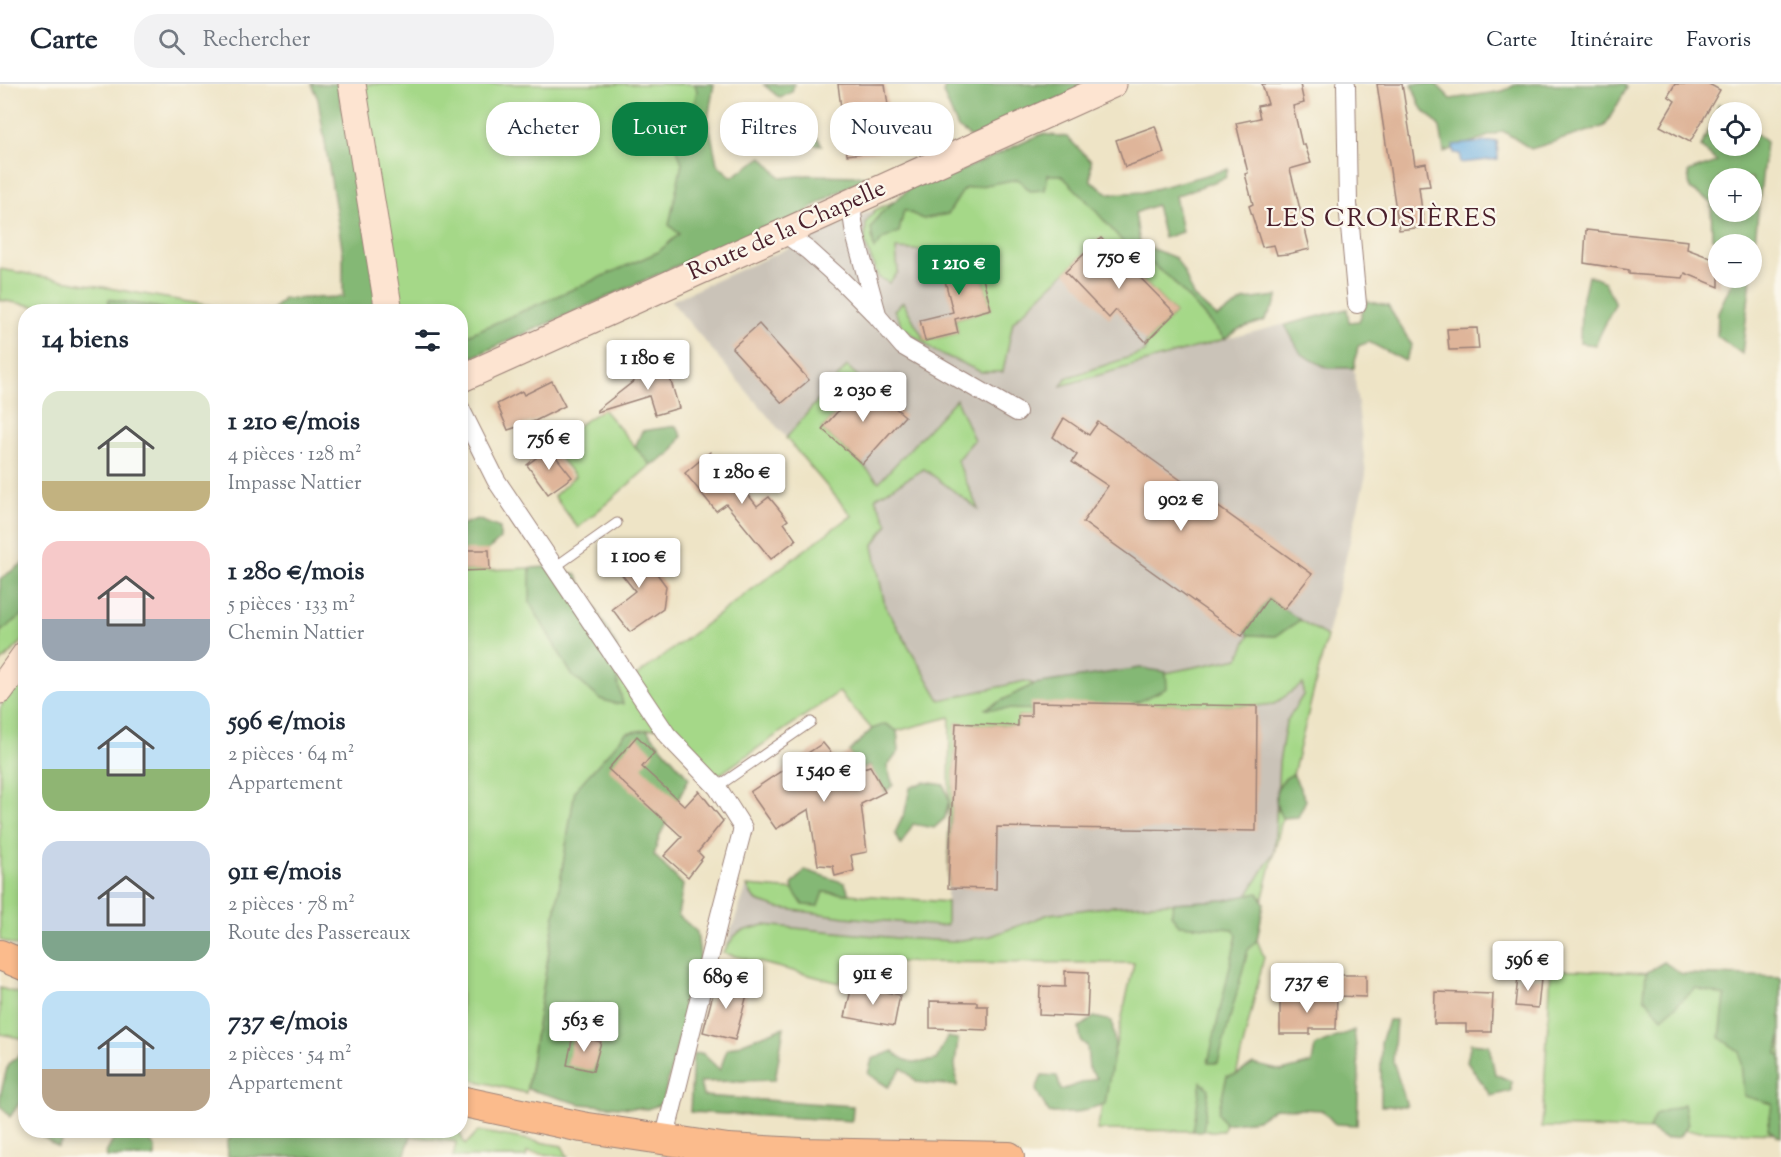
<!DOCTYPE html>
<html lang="fr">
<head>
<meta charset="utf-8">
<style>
  :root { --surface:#fff; --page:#f2f2f3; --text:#1f2937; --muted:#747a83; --line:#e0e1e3; --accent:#0b8043 }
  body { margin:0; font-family:"Sorts Mill Goudy",serif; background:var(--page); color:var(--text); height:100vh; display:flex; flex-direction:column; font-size:22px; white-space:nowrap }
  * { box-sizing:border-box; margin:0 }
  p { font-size:20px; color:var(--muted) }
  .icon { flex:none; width:33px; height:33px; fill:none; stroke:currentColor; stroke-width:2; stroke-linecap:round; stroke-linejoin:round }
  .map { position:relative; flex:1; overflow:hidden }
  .side { position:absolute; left:18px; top:220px; width:450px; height:834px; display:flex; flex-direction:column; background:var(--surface); border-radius:24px; box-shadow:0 3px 9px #0003 }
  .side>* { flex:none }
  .banner { position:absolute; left:486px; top:18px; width:570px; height:54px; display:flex; gap:12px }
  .buttons { position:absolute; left:1708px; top:18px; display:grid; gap:12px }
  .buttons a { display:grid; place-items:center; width:54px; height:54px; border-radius:50%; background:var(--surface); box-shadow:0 3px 9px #0003; font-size:30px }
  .price { position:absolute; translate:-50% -51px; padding:0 14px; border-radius:6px; background:#fff; color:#222; font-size:20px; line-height:39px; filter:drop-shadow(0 2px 3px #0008) }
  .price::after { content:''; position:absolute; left:50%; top:36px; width:18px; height:14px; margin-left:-9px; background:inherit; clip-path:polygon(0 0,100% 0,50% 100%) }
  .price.selected { background:var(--accent); color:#fff }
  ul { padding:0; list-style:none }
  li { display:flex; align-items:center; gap:18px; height:150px; padding:0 24px }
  li span { display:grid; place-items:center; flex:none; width:168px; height:120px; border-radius:18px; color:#555 }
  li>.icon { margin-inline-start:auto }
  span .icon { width:72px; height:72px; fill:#fffc; stroke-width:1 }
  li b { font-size:26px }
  h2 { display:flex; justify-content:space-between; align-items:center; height:72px; padding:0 24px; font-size:26px }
  .chip { padding:0 21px; border-radius:24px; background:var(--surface); box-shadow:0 3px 9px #0003; font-size:21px; line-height:54px }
  .chip.selected { background:var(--accent); color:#fff }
  header { display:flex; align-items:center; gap:36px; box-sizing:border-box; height:84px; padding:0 30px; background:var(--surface); border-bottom:2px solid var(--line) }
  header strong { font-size:28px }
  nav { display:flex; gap:33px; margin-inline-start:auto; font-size:21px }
  .search { width:420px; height:54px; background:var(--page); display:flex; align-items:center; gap:15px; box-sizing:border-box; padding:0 21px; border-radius:24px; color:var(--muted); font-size:22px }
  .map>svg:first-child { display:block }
  .industrial { fill:#cac3b8 }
  .green { fill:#a5d888; stroke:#787c5a; stroke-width:1.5 }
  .forest { fill:#84b874; stroke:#676c50; stroke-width:1.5; fill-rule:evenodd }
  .water { fill:#6bafe1; stroke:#5a6786; stroke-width:1.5 }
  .building { fill:#dfb59a }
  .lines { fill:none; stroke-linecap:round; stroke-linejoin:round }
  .lane-casing { stroke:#9c8278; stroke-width:11 }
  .street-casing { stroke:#9c8278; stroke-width:20 }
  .secondary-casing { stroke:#9c8278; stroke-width:29 }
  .primary-casing { stroke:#9c8278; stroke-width:32 }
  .lane { stroke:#fff; stroke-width:9 }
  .street { stroke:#fff; stroke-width:18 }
  .secondary { stroke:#fde4d1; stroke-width:27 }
  .primary { stroke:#fbbb8c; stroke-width:30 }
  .labels { text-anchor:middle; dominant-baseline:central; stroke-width:4.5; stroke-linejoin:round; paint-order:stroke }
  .street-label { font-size:24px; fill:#4a1f2b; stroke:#fbf7ec }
  .neighbourhood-label { font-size:26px; letter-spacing:1.5px; fill:#4a1f2b; stroke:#fbf7ec }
</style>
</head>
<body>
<header>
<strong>Carte</strong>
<div class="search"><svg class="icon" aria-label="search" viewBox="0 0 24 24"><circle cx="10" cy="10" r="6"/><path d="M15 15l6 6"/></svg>Rechercher</div>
<nav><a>Carte</a><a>Itinéraire</a><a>Favoris</a></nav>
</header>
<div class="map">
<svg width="1781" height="1073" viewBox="0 0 1781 1073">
  <rect width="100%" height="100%" fill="#fbf7ec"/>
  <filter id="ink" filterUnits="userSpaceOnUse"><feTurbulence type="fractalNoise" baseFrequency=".0167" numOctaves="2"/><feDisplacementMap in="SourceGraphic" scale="12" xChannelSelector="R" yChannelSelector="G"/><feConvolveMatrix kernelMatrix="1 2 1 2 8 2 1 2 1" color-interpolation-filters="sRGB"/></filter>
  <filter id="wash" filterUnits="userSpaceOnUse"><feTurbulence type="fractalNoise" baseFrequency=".008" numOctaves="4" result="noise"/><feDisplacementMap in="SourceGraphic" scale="24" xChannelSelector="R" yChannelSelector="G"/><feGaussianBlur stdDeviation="1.35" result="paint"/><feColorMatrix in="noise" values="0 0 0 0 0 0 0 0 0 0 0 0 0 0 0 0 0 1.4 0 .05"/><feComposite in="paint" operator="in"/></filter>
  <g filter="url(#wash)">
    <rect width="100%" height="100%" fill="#eee4c6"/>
    <path class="industrial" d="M1042 50 1225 255 1347 225 1366 391 1258 834 1134 879 846 878 840 899 723 869 747 802 947 818 950 633 838 441 852 432 671 217Z"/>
    <g class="green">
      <path d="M356 0H702L695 174 461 278 460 228H394Z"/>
      <path d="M1042 50 1225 255 1061 302 1066 294 1145 268 1146 258 1175 229 1101 154 1013 238 1003 288H981L935 267 903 243 894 226 903 218 925 257 958 249 955 235 991 225 976 168 940 177 931 167 896 165 898 188 889 199 878 193 865 159 866 138 875 126Z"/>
      <path d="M0 185 246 228H166L165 225 109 216V228H68L0 216Z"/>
      <path d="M847 282 864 298 822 345 862 380 879 398 956 315 974 356 957 376 978 425 924 385 875 414 888 440 873 462 885 522 940 616 1025 597 1034 600 988 625 1239 574 1249 551 1276 552 1300 536 1327 552 1258 834 1257 856 1264 873 1223 1047 1097 1046 1134 879 846 878 840 899 723 869 733 854 739 848 764 841 897 854 954 857 991 852 1049 830 1113 822 1225 816 1247 812 1274 768 1279 678 1286 638 1303 611V600L1274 620 1257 622 1031 619V632H1018V642L956 639 948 804 950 633 878 652 839 608 710 697 662 643 626 649 575 707 526 1009 461 993V487L555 483 631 596 838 441 852 432 786 354Z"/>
      <path d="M603 325 651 381 578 444 554 412 575 392 549 361Z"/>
      <path d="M25 529V555L0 579V548Z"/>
      <path d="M25 593V865L0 856V625L5 614Z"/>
      <path d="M747 802 947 818V841L937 842 845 833 778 824 757 817 751 810Z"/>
      <path d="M1551 885 1781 894V1049L1542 1043Z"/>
      <path d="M0 904 25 911V955L0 950Z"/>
      <path d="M405 1047H459L465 1061 478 1047 562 1062 568 1073 527 1068 526 1073H453L456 1058 411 1052Z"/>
    </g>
    <g class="forest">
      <path d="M311 0H338L342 26 366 61 391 228H271L283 215 343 213V170L318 15Z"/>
      <path d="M695 0H714L708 35 717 80 732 93 762 73 781 94 807 91 867 92 821 118 787 141 759 144 727 164 694 174 461 278V253L470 250 658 168 679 150 669 141 682 79 677 65 686 55 697 7Z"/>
      <path d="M794 0 792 8 780 14 764 1Z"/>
      <path d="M946 0H1093L972 54 958 44 943 9Z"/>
      <path d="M1412 0H1436L1451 15 1503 7 1517 0H1625L1627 4 1605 42 1531 65 1503 47 1444 68 1440 43 1420 22Z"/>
      <path d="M1719 20 1730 28H1719V62H1752V46L1766 58 1753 174 1752 160H1725L1712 154 1711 118 1690 105 1688 88 1717 78 1701 63ZM1752 94V128H1719V94Z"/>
      <path d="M800 28 822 61 782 58 773 48Z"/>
      <path d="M1042 50 1067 53 1091 77V98L1110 110 1143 108 1228 85 1225 94 1175 112 1182 148 1164 154 1156 121 1135 129 1140 160 1176 174 1185 190 1193 212 1217 233 1245 216 1278 212 1274 222 1264 237 1239 245 1225 255 1170 194 1122 157 1086 116 1061 91H1048L1045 106 1030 107 1018 95 964 105 948 130 923 135 904 126 899 148 883 155 874 165 871 144 879 131 919 96 954 90Z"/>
      <path d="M1588 191 1605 198 1615 220 1595 261 1580 259 1581 223Z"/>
      <path d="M1734 194H1751L1742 270 1717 252 1718 228Z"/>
      <path d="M109 215 165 225 166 228H109Z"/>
      <path d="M1367 217 1388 222 1412 261 1405 277 1369 258 1358 262 1354 284H1327L1301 270 1285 241 1347 225 1349 238 1359 237Z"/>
      <path d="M676 342 682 352 670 371 651 381 635 363 642 347Z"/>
      <path d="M477 435 500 444V455L478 475 461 483V441Z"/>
      <path d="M25 478V529L0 548V495Z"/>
      <path d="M549 483 576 490 617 563V596L623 620H616L600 615 572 591 530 519V484Z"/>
      <path d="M1268 514 1300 536 1276 552 1249 551 1245 547Z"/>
      <path d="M1140 584 1166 588 1167 604 1113 630 1076 626 985 625 1034 600Z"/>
      <path d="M886 640 897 647 899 667 887 683 893 701 885 708 870 682 860 685 849 668 872 645Z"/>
      <path d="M647 646 689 694 659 753 654 771 683 801 678 831 697 848 700 873 662 1020 647 1025 580 1020 527 1005 575 706 626 649Z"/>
      <path d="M1293 690 1306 716 1298 733 1282 734C1272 716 1273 699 1293 690Z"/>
      <path d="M924 698 944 701 949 716 945 734 934 744 913 740 901 761 895 749 905 728 910 704Z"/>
      <path d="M805 786 845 799 849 810 823 808 818 822 803 821 793 806 792 801Z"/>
      <path d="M1258 809 1264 819 1257 856 1248 866 1218 979H1208L1237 851 1233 845 1179 841 1171 830 1174 819 1225 816Z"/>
      <path d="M1664 878 1682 890 1781 893V953L1777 970 1781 971V1053L1777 1052 1768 1045 1772 1020 1744 1012 1740 968 1720 954 1725 912 1696 904 1662 934 1644 913 1646 889Z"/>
      <path d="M1094 933 1112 937 1115 962 1105 1020 1075 1029H1049L1036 1006 1042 991 1057 992 1061 1006 1097 994 1089 985 1087 962 1081 957 1079 944Z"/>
      <path d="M1388 936H1396L1393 977 1407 1022H1381V959Z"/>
      <path d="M784 943 775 996 700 998 703 1012 853 1022 852 1037 690 1028 693 970 702 969 720 986 727 965Z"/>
      <path d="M1354 946 1359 987 1357 1041 1335 1040 1322 1026 1275 1024 1257 1036 1225 1040 1218 1029 1227 992 1236 991 1253 980 1282 987 1312 979 1315 962Z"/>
      <path d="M947 953 958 955 955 980 957 1002 917 998 902 984 888 1003 868 990 872 975 893 967C906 981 918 979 936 976Z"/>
      <path d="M1471 959 1489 961 1495 990 1511 997V1007L1491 1012 1467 977Z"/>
      <path d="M25 967V1011L10 1033 0 1021V1012L8 980Z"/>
      <path d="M1201 998 1209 1005 1203 1047H1193Z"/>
      <path d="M1684 1020 1688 1040 1679 1053 1665 1055 1649 1045 1655 1030Z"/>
      <path d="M34 1047H68L58 1063Z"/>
      <path d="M141 1047 155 1063V1073H107L106 1069 115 1053Z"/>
      <path d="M238 1047H405L411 1052 404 1073H228L227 1057Z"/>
    </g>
    <path class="water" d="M1497 57 1498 75 1460 79V70L1454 69 1453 61Z"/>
    <g id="blocks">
      <g class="building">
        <path d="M838 0H885L894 65 847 71Z"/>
        <path d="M1262 0H1300L1304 19 1293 22 1302 61H1305L1311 79 1290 85 1310 165 1288 170 1277 171 1274 161 1262 163 1249 122 1253 120 1245 90 1248 89 1236 39 1260 34 1257 22 1268 20Z"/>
        <path d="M1377 0H1402L1415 81 1426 79 1430 102 1419 103 1424 143 1399 146Z"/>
        <path d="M1675 0H1709L1720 6 1690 58 1660 42 1675 17 1668 12Z"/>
        <path d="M1155 42 1164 69 1125 83 1116 56Z"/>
        <path d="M1586 146 1688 157 1687 165 1719 177V203L1685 189 1683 194 1629 190V186L1584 179Z"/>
        <path d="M1101 154 1175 229 1146 258 1116 226 1109 234 1065 188Z"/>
        <path d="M976 168 991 225 955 235 958 249 925 257 920 236 953 228 940 177Z"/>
        <path d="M759 240 809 296 782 319 732 264Z"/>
        <path d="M1477 244 1479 265 1449 266 1447 245Z"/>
        <path d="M666 281 679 324 655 331 649 312 597 328V326L634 297 631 291Z"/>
        <path d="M552 297 565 322 535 337 508 346 497 320 522 307 524 311Z"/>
        <path d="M864 298 905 332 862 380 822 345Z"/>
        <path d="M1064 334 1089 351 1098 338 1136 364 1312 490 1284 525 1268 514 1242 552 1083 438 1108 402 1072 378 1077 371 1053 353Z"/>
        <path d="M549 364 572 393 548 410 527 381Z"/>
        <path d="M710 368 721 384 725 381 757 422 769 413 788 436 784 439 796 456 771 475 726 420 716 427 685 389Z"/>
        <path d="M635 460 666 502 663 525 630 548 612 525 635 507 611 477Z"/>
        <path d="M460 466H489L490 486 460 487Z"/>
        <path d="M1031 618 1257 622 1256 747 997 743 996 805 948 804 956 639 1018 642V632H1031Z"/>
        <path d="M637 652 654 669 642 683 685 722 699 707 723 737 698 768 703 773 688 793 664 772 682 753 608 685Z"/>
        <path d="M823 659 837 676 849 668 860 685 870 682 885 708 861 720 867 768 851 771 854 787 835 792 833 782 818 781 809 725 776 745 750 708Z"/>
        <path d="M1065 887 1089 888 1087 933 1039 931 1040 902 1065 903Z"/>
        <path d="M1337 891H1366V913L1337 912Z"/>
        <path d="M1518 893 1541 895 1538 924 1515 922Z"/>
        <path d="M717 895 749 903 735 956 703 948Z"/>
        <path d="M852 901 900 911 894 942 845 933Z"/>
        <path d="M1435 908 1493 910 1491 948H1466V940H1434Z"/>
        <path d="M1280 912H1337L1336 945H1310V950H1280Z"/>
        <path d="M930 917 977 918V922H988V946L930 944Z"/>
        <path d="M573 951 601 958 593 987 567 981Z"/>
      </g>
    </g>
  </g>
  <g filter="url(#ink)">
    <use href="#blocks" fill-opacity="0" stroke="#9c8278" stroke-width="1.5"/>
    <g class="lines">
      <g class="lane-casing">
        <g id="lane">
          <path d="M555 483 617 439"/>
          <path d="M717 703 811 638"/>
        </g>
      </g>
      <g class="street-casing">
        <g id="street">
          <path d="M1346 0 1348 120 1357 220"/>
          <path d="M856 117 852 130 855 150 877 230"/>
          <path d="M784 149 809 167 839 194 877 232 903 262 1017 328"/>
          <path d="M460 324 496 396 667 651 717 703 743 744 720 831 664 1056"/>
        </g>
      </g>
      <g class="secondary-casing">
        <g id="secondary">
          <path d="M352 0 389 228"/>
          <path d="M460 295 1113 0"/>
          <path d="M0 606 26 570"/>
        </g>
      </g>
      <g class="primary-casing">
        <g id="primary">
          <path d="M0 871 26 882"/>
          <path d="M460 1017 582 1043 728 1065 801 1069 1009 1073"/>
        </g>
      </g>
      <use href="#lane" class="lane"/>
      <use href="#street" class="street"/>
      <use href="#secondary" class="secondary"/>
      <use href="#primary" class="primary"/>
    </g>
  </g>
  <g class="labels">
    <g class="street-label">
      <text transform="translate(787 147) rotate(-24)">Route de la Chapelle</text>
    </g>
    <g class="neighbourhood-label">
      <text x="1382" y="135">LES CROISIÈRES</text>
    </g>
  </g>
</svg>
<div class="buttons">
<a><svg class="icon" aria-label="locate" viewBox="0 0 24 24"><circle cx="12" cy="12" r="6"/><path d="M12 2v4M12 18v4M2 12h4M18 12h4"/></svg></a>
<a>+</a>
<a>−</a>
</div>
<b class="price" style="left:1119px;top:206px">750 €</b>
<b class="price selected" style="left:959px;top:212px">1 210 €</b>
<b class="price" style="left:648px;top:307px">1 180 €</b>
<b class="price" style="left:863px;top:339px">2 030 €</b>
<b class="price" style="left:549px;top:387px">756 €</b>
<b class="price" style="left:742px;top:421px">1 280 €</b>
<b class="price" style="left:1181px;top:448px">902 €</b>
<b class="price" style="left:639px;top:505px">1 100 €</b>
<b class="price" style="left:824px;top:719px">1 540 €</b>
<b class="price" style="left:1528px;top:908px">596 €</b>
<b class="price" style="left:873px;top:922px">911 €</b>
<b class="price" style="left:726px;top:926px">689 €</b>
<b class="price" style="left:1307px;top:930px">737 €</b>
<b class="price" style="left:584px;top:969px">563 €</b>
<div class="banner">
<a class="chip">Acheter</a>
<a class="chip selected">Louer</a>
<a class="chip">Filtres</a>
<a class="chip">Nouveau</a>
</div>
<section class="side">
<h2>14 biens<svg class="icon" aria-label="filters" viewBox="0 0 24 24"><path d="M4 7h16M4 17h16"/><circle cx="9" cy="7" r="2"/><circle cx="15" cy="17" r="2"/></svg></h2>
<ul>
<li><span style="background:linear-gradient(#dfe7d0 75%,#c2b280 0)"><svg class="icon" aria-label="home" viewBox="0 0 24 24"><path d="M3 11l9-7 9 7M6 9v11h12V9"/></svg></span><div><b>1 210 €/mois</b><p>4 pièces · 128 m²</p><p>Impasse Nattier</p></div></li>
<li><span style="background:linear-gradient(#f6c9c9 65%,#9aa5b1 0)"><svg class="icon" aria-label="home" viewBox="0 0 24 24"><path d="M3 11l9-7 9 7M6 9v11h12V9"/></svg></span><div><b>1 280 €/mois</b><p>5 pièces · 133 m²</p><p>Chemin Nattier</p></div></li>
<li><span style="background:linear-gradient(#bfe0f5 65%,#8fb573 0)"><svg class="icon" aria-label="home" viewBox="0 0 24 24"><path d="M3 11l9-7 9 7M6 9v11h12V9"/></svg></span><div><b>596 €/mois</b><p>2 pièces · 64 m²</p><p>Appartement</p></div></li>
<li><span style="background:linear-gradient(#c9d6e8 75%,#7fa58c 0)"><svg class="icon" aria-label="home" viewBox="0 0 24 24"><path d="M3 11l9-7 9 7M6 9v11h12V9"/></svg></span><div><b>911 €/mois</b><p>2 pièces · 78 m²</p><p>Route des Passereaux</p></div></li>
<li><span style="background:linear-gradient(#bfe0f5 65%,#b9a48a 0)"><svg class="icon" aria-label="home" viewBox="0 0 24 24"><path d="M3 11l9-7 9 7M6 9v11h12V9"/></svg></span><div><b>737 €/mois</b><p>2 pièces · 54 m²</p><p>Appartement</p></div></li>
</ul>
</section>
</div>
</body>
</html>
